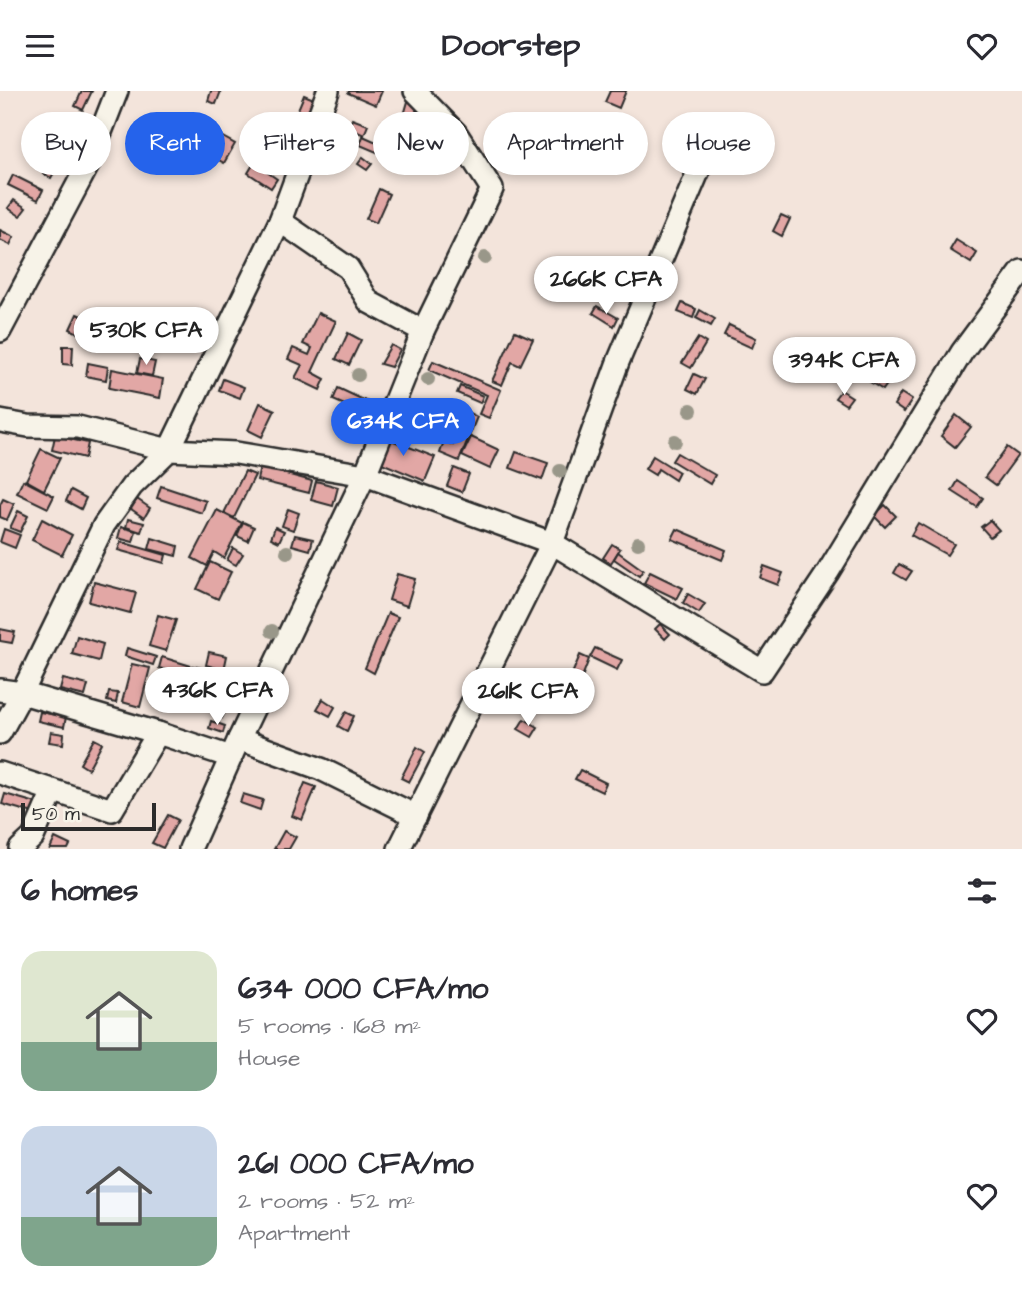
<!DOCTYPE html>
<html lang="en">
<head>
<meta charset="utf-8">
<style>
  :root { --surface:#fff; --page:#f2f2f3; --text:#2b2b33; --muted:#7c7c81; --accent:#2563eb }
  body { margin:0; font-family:"Architects Daughter",sans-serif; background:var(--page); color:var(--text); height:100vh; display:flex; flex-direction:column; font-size:26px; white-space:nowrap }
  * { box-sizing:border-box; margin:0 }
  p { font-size:23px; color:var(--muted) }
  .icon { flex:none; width:38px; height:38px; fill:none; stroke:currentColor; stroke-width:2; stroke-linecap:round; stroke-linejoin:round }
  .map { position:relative; height:758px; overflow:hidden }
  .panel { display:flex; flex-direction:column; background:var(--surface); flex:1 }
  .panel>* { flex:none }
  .banner { position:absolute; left:21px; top:21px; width:980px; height:63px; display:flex; gap:14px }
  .scale { position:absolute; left:21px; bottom:18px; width:135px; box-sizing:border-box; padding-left:7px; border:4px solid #2b2b2b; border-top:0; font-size:19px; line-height:24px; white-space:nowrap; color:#2b2b2b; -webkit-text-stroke:5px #f7f3e8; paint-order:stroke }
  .price { position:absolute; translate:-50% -60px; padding:0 16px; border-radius:24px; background:#fff; color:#222; font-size:23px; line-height:46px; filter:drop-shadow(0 2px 4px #0008) }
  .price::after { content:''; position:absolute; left:50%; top:42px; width:21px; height:16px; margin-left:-10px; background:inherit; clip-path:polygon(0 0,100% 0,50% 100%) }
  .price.current { background:var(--accent); color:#fff }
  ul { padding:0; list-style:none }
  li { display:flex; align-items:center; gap:21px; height:175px; padding:0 21px }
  li span { display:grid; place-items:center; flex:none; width:196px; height:140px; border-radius:21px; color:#555 }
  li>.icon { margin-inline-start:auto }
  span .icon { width:84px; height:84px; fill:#fffc; stroke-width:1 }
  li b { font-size:30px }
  h2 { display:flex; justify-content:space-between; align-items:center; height:84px; padding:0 21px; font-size:30px }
  .chip { padding:0 24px; border-radius:32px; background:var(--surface); box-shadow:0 4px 10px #0003; font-size:24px; line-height:63px }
  .chip.current { background:var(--accent); color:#fff }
  header { display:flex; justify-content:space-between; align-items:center; height:91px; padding:0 21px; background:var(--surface); font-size:32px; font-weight:700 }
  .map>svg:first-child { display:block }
  .building { fill:#e2a7a5; stroke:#2b2b2b; stroke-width:2 }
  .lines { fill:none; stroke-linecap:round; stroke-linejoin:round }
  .street-casing { stroke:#2b2b2b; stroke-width:26 }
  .street { stroke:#f7f3e8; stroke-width:21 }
  .tree { fill:#999789 }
</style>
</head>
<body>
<header><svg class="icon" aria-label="menu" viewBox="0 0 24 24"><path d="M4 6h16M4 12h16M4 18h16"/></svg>Doorstep<svg class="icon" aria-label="heart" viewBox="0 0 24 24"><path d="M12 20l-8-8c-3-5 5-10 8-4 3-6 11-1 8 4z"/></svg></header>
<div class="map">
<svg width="1022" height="758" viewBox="0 0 1022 758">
  <rect width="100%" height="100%" fill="#f3e4db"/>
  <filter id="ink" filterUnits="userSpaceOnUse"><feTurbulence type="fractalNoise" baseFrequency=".0143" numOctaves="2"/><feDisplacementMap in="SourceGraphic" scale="14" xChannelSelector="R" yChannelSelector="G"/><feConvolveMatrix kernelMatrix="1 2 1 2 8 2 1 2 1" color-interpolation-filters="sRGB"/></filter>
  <g filter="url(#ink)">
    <g class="building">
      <path d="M82 0H92L83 19 75 15Z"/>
      <path d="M211 0H221L216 13 208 10Z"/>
      <path d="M349 0H382L376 14 348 2Z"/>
      <path d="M610 0H626L619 17 605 11Z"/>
      <path d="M304 4 314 8 304 32 294 28Z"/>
      <path d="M409 7 419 10 414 27 404 24Z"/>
      <path d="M352 28 368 34 364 44 349 37Z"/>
      <path d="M219 44 235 53 224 72 208 63Z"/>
      <path d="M363 45 390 57 386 65 360 54Z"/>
      <path d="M56 60 64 64 51 87 43 83Z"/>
      <path d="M363 66 372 73 367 79 358 73Z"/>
      <path d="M254 72 277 88 271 97 248 82Z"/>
      <path d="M13 84 43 99 38 109 8 94Z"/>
      <path d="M379 98 389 103 376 132 366 128Z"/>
      <path d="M14 109 26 117 20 125 8 117Z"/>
      <path d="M781 124 790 128 782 145 773 140Z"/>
      <path d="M0 139 14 146 10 154 0 149Z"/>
      <path d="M956 149 977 162 971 172 950 159Z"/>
      <path d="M682 212 696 218 693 227 678 221Z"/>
      <path d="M597 215 618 227 614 235 593 222Z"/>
      <path d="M700 219 715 228 711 235 696 227Z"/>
      <path d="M318 222 336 230 312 281 325 288 320 299 295 287 302 274 288 268 293 257 309 264 312 257 303 253Z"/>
      <path d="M77 223 88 228 80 243 70 238Z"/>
      <path d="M122 223 157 231 154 246 119 239Z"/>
      <path d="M729 234 756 247 752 257 724 244Z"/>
      <path d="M515 240 533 248 520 275 512 271 502 294 492 290Z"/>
      <path d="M348 242 361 249 349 274 336 268Z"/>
      <path d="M698 247 706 252 691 277 682 272Z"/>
      <path d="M391 254 400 259 391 276 380 273Z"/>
      <path d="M63 255H73L72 274 63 273Z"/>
      <path d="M140 268 155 271 152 285 137 282Z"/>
      <path d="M433 270 501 299 489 327 479 323 487 304 429 279Z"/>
      <path d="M88 272 108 276 106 289 86 285Z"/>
      <path d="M112 278 163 288 160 307 109 297Z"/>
      <path d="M877 280 890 289 883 299 870 291Z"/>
      <path d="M694 283 705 288 697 303 687 298Z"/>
      <path d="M223 288 244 296 240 307 219 299Z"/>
      <path d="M460 295 483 305 480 312 457 302Z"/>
      <path d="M338 297 368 311 363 322 333 309Z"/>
      <path d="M841 299 852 306 846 314 835 307Z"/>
      <path d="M901 302 912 309 904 321 894 314Z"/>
      <path d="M260 312 275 319 262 346 248 339Z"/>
      <path d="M403 313 422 322 417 333 398 325Z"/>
      <path d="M467 321 477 326 459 370 440 362 444 350 453 354Z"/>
      <path d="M956 324 971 336 955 356 941 345Z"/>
      <path d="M55 345 88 352 85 367 52 359Z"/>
      <path d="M381 345 435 366 425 390 372 368Z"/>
      <path d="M471 346 499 359 490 378 462 365Z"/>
      <path d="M1007 356 1018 364 996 394 985 386Z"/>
      <path d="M41 358 60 367 44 399 26 389Z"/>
      <path d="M516 361 548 372 542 389 510 377Z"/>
      <path d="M677 362 715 384 710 393 672 370Z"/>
      <path d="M653 365 679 381 675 389 658 378 655 384 645 378Z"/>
      <path d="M260 376 312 390 309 402 257 389Z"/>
      <path d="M454 377 469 383 462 401 447 395Z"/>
      <path d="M245 380 255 384 234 427 224 422Z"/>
      <path d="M23 389 54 405 48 417 17 402Z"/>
      <path d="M316 390 338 396 333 415 311 409Z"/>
      <path d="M958 390 983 407 977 416 952 400Z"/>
      <path d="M161 395 206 410 202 422 157 407Z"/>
      <path d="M71 399 86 407 81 418 66 410Z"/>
      <path d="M3 408 14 413 7 429 0 426V414Z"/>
      <path d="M137 408 150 417 144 427 131 418Z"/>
      <path d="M885 414 896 425 885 436 874 425Z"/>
      <path d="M288 418 299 422 293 439 282 435Z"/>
      <path d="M217 419 242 432 224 467 214 461 207 475 192 467Z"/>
      <path d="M18 420 28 425 20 441 10 437Z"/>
      <path d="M42 428 72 444 62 464 32 449Z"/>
      <path d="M128 428 144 432 141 441 126 436Z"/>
      <path d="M990 429 999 439 990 446 981 436Z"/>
      <path d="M243 431 254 436 248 450 237 445Z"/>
      <path d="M918 432 954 453 947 464 911 444Z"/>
      <path d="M121 436 136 440 133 451 118 447Z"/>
      <path d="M275 436 284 440 279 451 271 447Z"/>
      <path d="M4 438 20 444 15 457 0 451Z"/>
      <path d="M677 438 726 459 722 469 672 448Z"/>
      <path d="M295 444 313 448 310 459 292 454Z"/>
      <path d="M152 447 178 455 176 465 149 458Z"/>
      <path d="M121 451 166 464 164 472 118 459Z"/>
      <path d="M612 453 620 458 611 472 603 467Z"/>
      <path d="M233 457 243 463 236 474 227 469Z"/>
      <path d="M618 461 643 479 639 485 614 468Z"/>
      <path d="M210 471 231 481 218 508 197 498Z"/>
      <path d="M899 473 912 480 906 489 894 482Z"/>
      <path d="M764 475 783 482 778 494 760 487Z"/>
      <path d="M650 481 683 497 677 508 644 492Z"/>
      <path d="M397 483 415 488 407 515 389 509Z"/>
      <path d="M94 491 136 502 130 522 89 511Z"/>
      <path d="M688 503 705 513 699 522 683 512Z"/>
      <path d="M388 522 398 526 374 582 365 577Z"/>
      <path d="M158 524 176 529 166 560 149 555Z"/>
      <path d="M660 533 670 543 665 548 655 538Z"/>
      <path d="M0 538 15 541 12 552 0 550Z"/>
      <path d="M77 545 103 553 99 570 72 563Z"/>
      <path d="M127 557 156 566 153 574 125 565Z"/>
      <path d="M595 557 622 569 617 579 590 566Z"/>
      <path d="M209 561 227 565 224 579 206 574Z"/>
      <path d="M580 564 589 568 579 594 569 590Z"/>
      <path d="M162 566 191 575 188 585 159 577Z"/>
      <path d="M132 573 150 577 140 616 122 611Z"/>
      <path d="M193 575 206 578 203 588 191 584Z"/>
      <path d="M63 588 88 594 85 605 60 599Z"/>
      <path d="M228 596 235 600 222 627 215 623Z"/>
      <path d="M109 601 118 602 116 612 107 610Z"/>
      <path d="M323 608 335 616 330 625 317 618Z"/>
      <path d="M40 621 66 626 64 636 38 630Z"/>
      <path d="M346 621 354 625 347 640 338 635Z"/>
      <path d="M524 628 538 636 532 646 518 638Z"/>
      <path d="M211 630 225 635 223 642 209 637Z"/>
      <path d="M51 641 64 643 63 653 49 651Z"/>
      <path d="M94 648 102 652 88 678 80 673Z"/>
      <path d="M417 656 425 661 409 691 401 687Z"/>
      <path d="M580 679 606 692 602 701 575 688Z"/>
      <path d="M305 692 316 696 302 729 292 725Z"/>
      <path d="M5 703 36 712 33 722 2 713Z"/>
      <path d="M243 703 263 709 260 719 240 712Z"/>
      <path d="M168 724 178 729 163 757 152 752Z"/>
      <path d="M284 740 296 746 289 758H274Z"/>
      <path d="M55 747 70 754 68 758H50Z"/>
    </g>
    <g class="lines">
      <g class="street-casing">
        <g id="street">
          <path d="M280 130 348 177 369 211 423 240"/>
          <path d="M0 240 88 74 117 0"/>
          <path d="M0 330 28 335 78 336 169 359 236 362 365 384 552 452 762 580 828 481 962 261 1022 180"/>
          <path d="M0 599 22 602 158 642 231 666"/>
          <path d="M0 642 22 602 104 434 132 395 169 359 280 130 328 0"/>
          <path d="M239 648 321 678 416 725"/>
          <path d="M0 682 112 719 158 642"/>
          <path d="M20 758 33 746 53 700"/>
          <path d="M190 758 239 648 365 384 423 240 492 98 456 42 415 0"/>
          <path d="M399 758 552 452 618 271 709 55"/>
        </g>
      </g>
      <use href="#street" class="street"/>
    </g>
    <g class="tree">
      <circle cx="485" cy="167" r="7"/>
      <circle cx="358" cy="284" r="7"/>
      <circle cx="428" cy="288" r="7"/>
      <circle cx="691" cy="319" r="7"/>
      <circle cx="443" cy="327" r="7"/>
      <circle cx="675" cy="350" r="7"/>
      <circle cx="560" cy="380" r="7"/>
      <circle cx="638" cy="452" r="7"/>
      <circle cx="287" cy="461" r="7"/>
      <circle cx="272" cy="540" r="7"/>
    </g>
  </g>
</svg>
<div class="scale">50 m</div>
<b class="price" style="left:606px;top:225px">266K CFA</b>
<b class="price" style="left:146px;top:276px">530K CFA</b>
<b class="price" style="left:844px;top:306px">394K CFA</b>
<b class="price current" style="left:403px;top:367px">634K CFA</b>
<b class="price" style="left:217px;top:636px">436K CFA</b>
<b class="price" style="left:528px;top:637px">261K CFA</b>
<div class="banner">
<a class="chip">Buy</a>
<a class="chip current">Rent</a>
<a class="chip">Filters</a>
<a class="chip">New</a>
<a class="chip">Apartment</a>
<a class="chip">House</a>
</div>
</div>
<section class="panel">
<h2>6 homes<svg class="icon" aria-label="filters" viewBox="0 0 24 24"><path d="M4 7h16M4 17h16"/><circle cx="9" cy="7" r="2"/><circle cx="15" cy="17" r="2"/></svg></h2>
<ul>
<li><span style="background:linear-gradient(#dfe7d0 65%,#7fa58c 0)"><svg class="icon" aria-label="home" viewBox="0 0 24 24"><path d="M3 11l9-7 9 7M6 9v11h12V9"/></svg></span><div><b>634 000 CFA/mo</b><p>5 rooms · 168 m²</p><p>House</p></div><svg class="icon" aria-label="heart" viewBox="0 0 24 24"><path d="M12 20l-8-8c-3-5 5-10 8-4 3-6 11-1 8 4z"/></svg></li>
<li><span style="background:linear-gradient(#c9d6e8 65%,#7fa58c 0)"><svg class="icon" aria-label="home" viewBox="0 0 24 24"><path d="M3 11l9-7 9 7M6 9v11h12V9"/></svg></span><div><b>261 000 CFA/mo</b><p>2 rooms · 52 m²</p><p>Apartment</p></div><svg class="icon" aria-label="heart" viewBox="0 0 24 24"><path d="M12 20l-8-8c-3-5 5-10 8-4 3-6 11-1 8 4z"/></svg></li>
</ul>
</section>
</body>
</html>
